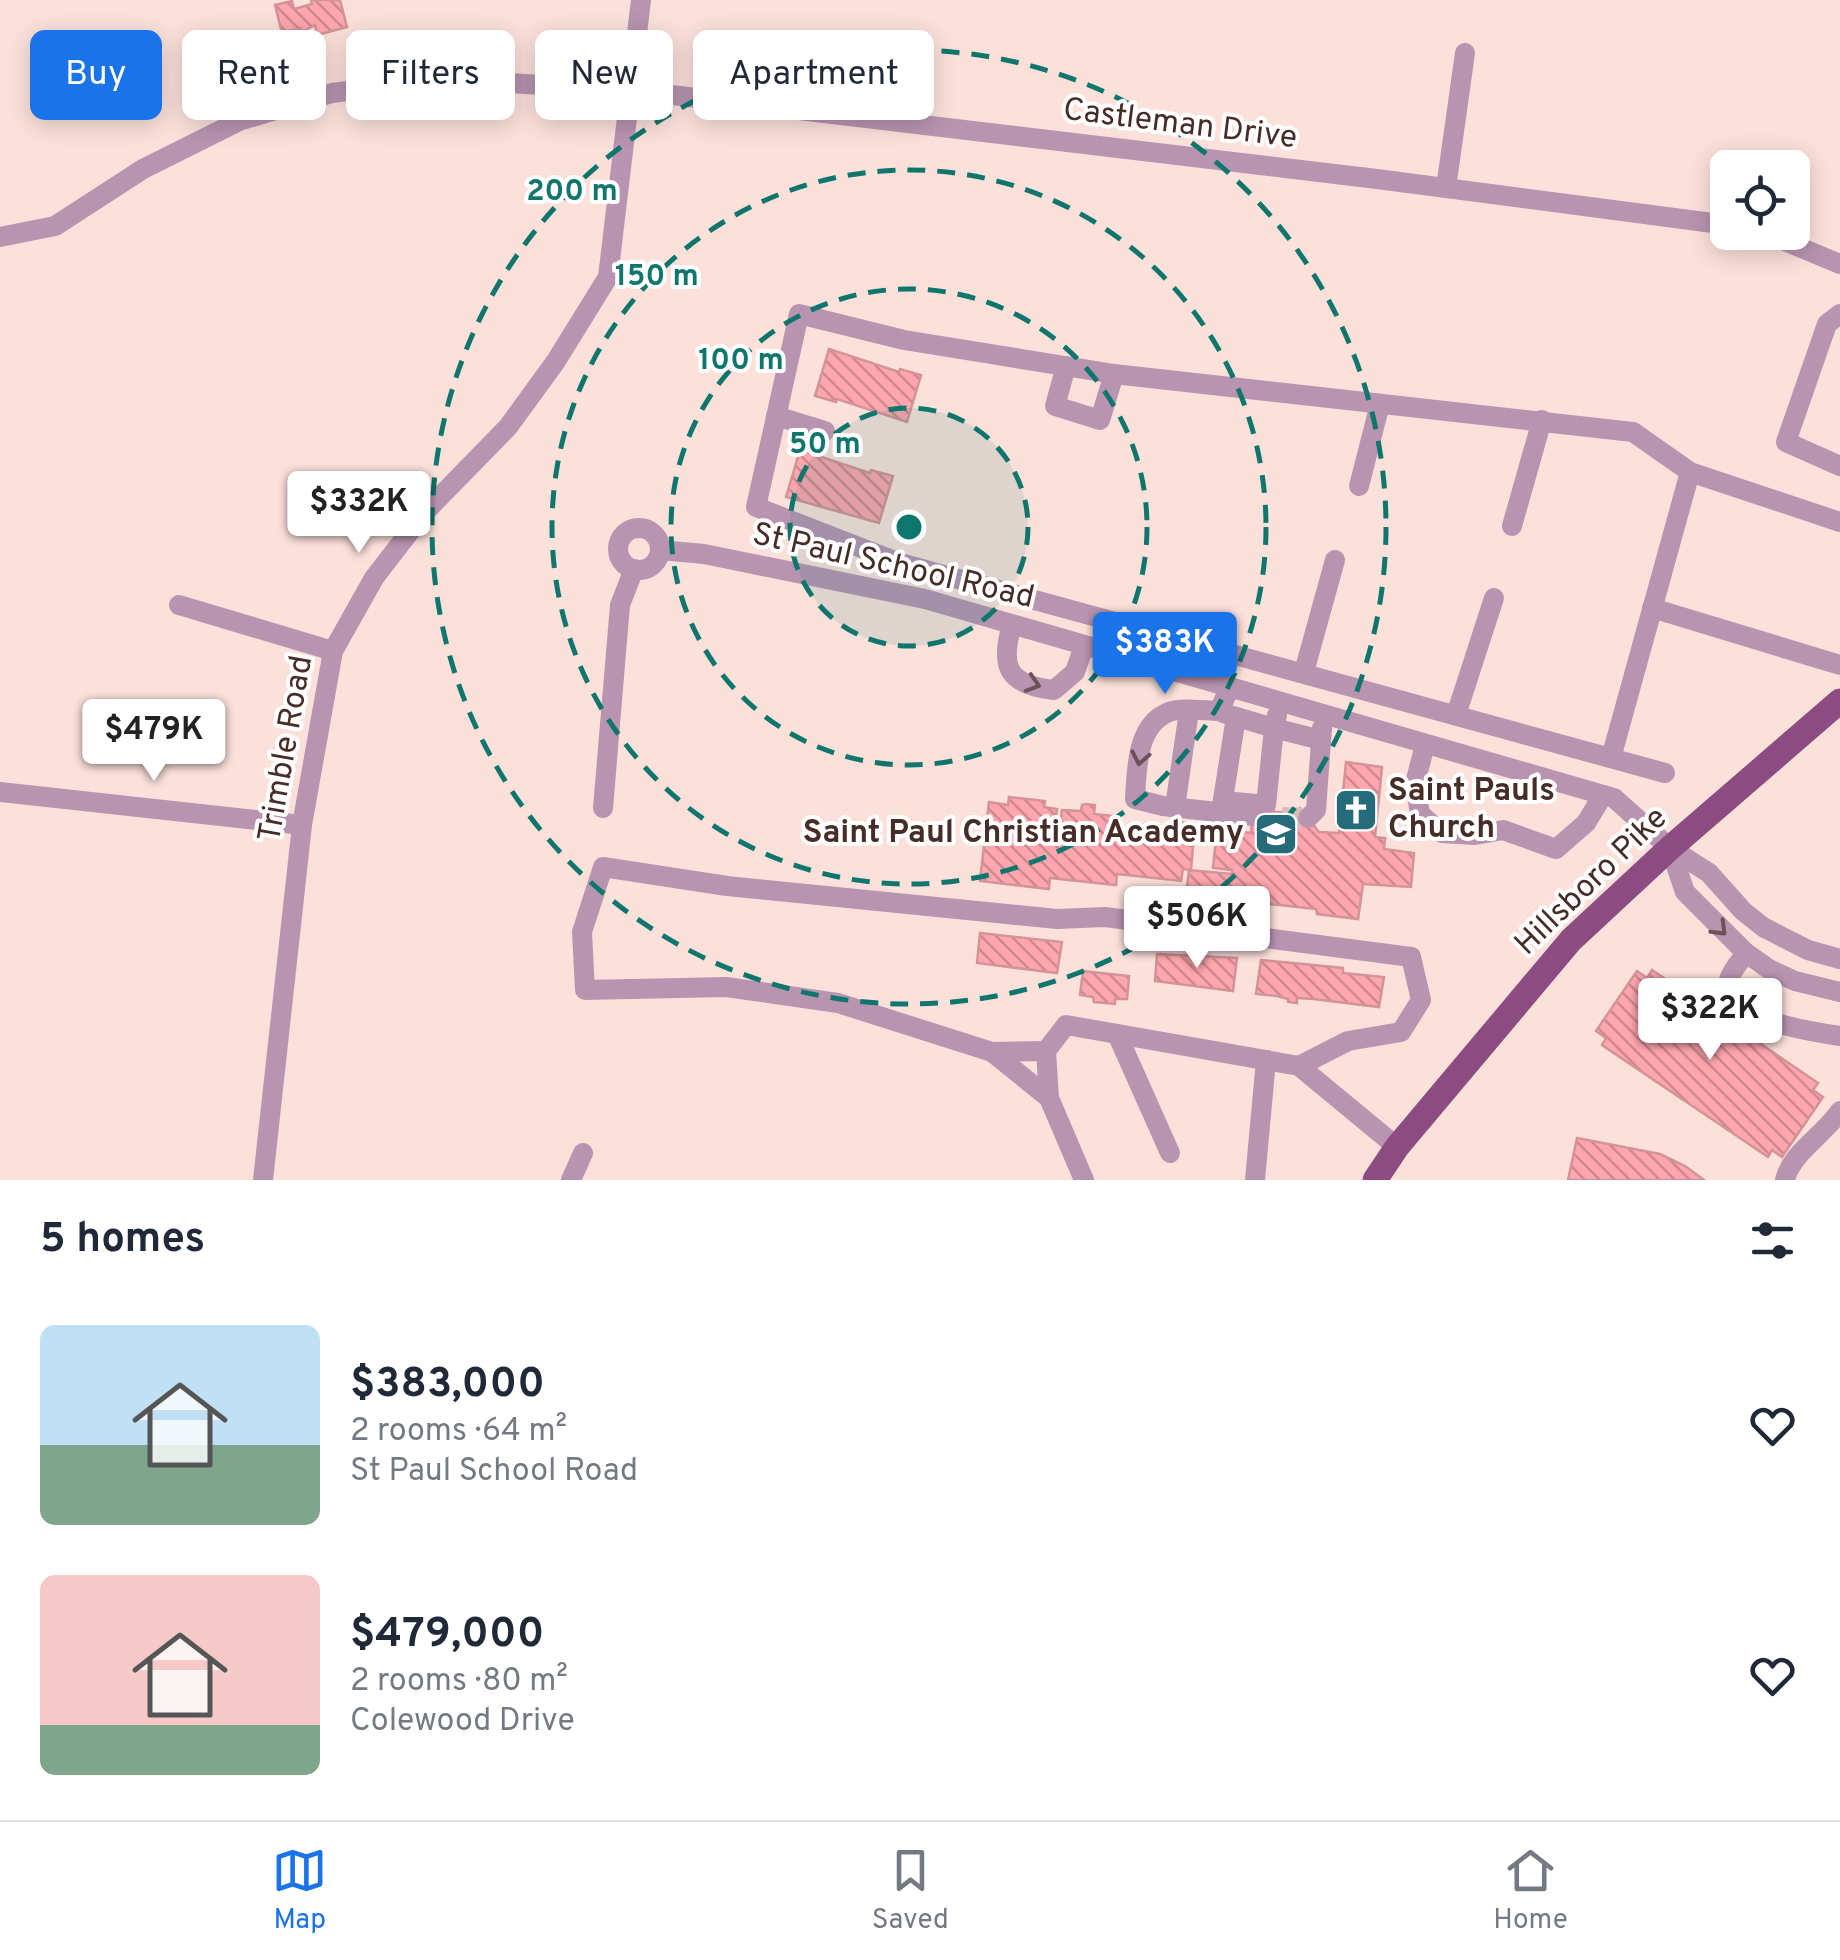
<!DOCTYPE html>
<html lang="en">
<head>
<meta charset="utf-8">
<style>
  :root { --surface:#fff; --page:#f6f6f7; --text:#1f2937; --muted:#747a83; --line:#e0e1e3; --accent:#1a73e8 }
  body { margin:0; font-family:Overpass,sans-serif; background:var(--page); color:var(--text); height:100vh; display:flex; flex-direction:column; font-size:38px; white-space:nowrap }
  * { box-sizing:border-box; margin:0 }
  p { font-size:32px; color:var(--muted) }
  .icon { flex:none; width:55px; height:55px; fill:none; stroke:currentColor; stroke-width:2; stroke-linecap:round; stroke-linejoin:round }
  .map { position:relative; height:1180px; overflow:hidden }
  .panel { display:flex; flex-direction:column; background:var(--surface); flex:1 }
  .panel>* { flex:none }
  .guide { position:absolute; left:30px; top:30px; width:1000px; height:90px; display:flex; gap:20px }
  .controls { position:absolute; left:1710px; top:150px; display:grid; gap:20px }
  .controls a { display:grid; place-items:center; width:100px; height:100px; border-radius:15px; background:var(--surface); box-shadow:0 5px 25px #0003; font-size:50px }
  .price { position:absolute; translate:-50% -85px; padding:0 22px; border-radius:10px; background:#fff; color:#222; font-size:32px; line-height:65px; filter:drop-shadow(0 2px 5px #0008) }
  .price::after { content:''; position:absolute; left:50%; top:60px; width:30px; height:22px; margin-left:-15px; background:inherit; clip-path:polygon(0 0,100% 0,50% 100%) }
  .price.selected { background:var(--accent); color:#fff }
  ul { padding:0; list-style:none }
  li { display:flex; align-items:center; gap:30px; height:250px; padding:0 40px }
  li span { display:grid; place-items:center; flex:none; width:280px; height:200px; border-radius:15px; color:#555 }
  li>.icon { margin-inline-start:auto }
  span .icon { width:120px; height:120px; fill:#fffc; stroke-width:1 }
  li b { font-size:42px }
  h2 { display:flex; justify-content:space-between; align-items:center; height:120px; padding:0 40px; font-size:42px }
  .pill { padding:0 35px; border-radius:15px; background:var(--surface); box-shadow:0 5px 25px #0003; font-size:35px; line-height:90px }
  .pill.selected { background:var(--accent); color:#fff }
  .dock { display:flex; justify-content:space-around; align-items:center; height:140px; border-top:2px solid var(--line); background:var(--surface); font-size:28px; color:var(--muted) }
  .dock a { display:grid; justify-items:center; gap:5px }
  .dock .selected { color:var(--accent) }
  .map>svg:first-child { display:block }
  .building { fill:url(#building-back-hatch); stroke:#d39398; stroke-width:2.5 }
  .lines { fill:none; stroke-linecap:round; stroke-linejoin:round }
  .minor-tunnel { stroke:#d8bdb7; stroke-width:20; stroke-dasharray:20 10; stroke-linecap:butt }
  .minor { stroke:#b994b1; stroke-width:20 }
  .major { stroke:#8c4c81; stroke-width:25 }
  .oneway { stroke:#6e5157 }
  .ring { fill:none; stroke:#0f766e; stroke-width:5; stroke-dasharray:18 12 }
  .labels { text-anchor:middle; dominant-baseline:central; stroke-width:8; stroke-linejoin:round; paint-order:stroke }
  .street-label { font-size:32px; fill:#462d27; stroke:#fff }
  .poi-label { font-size:32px; font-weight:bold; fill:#462d27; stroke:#fff; text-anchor:start }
  .centre { fill:#0f766e; stroke:#fff; stroke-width:5 }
  .ring-label { font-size:30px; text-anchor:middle; font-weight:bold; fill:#0f766e; stroke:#fff; stroke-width:8; stroke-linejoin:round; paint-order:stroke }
</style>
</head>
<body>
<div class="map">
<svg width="1840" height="1180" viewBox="0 0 1840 1180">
  <defs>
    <pattern id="building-back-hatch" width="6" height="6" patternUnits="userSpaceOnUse" patternTransform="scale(2.5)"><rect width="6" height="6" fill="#ffa6ae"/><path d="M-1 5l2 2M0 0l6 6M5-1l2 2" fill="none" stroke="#d0888e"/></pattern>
  </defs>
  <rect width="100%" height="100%" fill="#fce1db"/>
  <g class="building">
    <path d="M311 0H340L347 27 317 35 315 25 302 32 301 28 282 33 275 5 292 1 294 9 312 4Z"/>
    <path d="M829 349 899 372 900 369 921 375 907 422 837 399 836 402 815 396Z"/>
    <path d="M800 450 870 473 871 470 893 476 879 523 786 497Z"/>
    <path d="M1346 762 1382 767 1375 837 1385 838 1384 849 1414 853 1411 887 1363 884 1358 919 1317 914 1316 909 1186 895 1189 870 1232 874V870L1213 868 1217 829 1251 833 1253 809 1293 814 1300 808 1319 832 1339 833Z"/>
    <path d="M1009 797 1045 801 1044 807 1057 809 1055 826 1060 827 1062 810 1081 811 1082 805 1086 804 1095 805 1094 814 1113 816 1111 833 1142 834 1143 825 1167 828 1172 821 1188 823 1187 830 1196 831 1195 840 1184 838V845L1193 846 1191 870 1183 869 1181 881 1117 874 1116 885 1050 878 1049 889 980 881 989 802 1008 805Z"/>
    <path d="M980 933 1062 942 1057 973 977 963Z"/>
    <path d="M1157 954 1237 958 1233 991 1155 981Z"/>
    <path d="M1261 960 1343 968V973L1384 977 1379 1007 1313 999 1297 998V1003L1288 1002V999L1277 996 1256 994Z"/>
    <path d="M1652 970 1710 1009 1715 1001 1735 1014 1730 1023 1818 1083 1813 1090 1823 1097 1782 1157 1772 1150 1768 1157 1602 1045 1606 1038 1596 1031 1637 971 1647 978Z"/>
    <path d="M1083 971 1129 976 1127 999H1115V1004L1094 1002 1093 997 1080 995Z"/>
    <path d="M1577 1138 1660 1154 1685 1166 1704 1180H1568Z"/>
  </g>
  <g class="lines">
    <path class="minor-tunnel" d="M1252 816 1308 818"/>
    <g class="minor">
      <path d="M1446 188 1465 53"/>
      <path d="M1763 232 1840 264"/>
      <path d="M0 237 55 226 143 169 239 121 332 93 440 79 630 90 1377 179 1728 225"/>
      <path d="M1840 314 1827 324 1786 442 1840 466"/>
      <path d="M1066 366 1055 406 1100 420 1114 374"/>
      <path d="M776 416 825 431"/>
      <path d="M1359 486 1380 404"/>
      <path d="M1512 526 1542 420"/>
      <circle cx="639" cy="549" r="21"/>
      <path d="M660 550 704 554 925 599 1614 798 1670 848 1709 873 1743 911 1763 927 1808 950 1840 959"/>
      <path d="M179 605 333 651"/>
      <path d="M1652 608 1840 665"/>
      <path d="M1012 625C999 668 1009 685 1054 690L1075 672 1084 646"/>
      <path d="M1304 672 1335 560"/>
      <path d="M1229 689 1219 711C1205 711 1181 707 1169 712 1136 725 1137 769 1135 799L1163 806 1252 816"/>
      <path d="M1223 713 1274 728 1277 715"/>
      <path d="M1456 715 1494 598"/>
      <path d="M1425 745 1415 783 1420 814 1442 833 1475 835 1503 830 1556 849 1586 823 1603 795"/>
      <path d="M1611 758 1690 472"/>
      <path d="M1665 773 900 563 756 507 799 314 904 340 1114 374 1633 432 1690 472 1840 522"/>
      <path d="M0 792 302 825"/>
      <path d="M1235 802 1266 805 1274 728 1321 740"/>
      <path d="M1175 807 1189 711"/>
      <path d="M603 808 620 605 634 569"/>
      <path d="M1221 812 1236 717"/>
      <path d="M1308 818 1316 810 1322 728"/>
      <path d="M1670 848 1685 892 1746 953 1769 969 1795 981 1840 992"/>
      <path d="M1746 953C1741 960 1731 971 1729 980 1719 1019 1813 1032 1840 1036"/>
      <path d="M1117 1034 1170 1153"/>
      <path d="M1046 1051 992 1052 838 1003 726 987 585 990 582 932 603 867 727 886 1057 919 1105 917 1411 957 1421 1000 1401 1032 1348 1041 1299 1066"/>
      <path d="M992 1052 1049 1098"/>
      <path d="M263 1180 302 825 333 651 374 578 425 512 508 427 556 361 608 277 641 0"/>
      <path d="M571 1180 583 1153"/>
      <path d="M1084 1180 1049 1098 1046 1051 1066 1025 1299 1066 1397 1147"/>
      <path d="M1255 1180 1266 1060"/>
      <path d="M1785 1180C1791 1153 1824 1135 1840 1111"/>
    </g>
    <path class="major" d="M1375 1180 1397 1147 1571 940 1670 848 1840 701"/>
  </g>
  <defs><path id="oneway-chevron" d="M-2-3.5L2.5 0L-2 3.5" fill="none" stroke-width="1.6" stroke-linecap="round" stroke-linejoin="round" transform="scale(2.5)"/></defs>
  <g class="oneway">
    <use href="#oneway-chevron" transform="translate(1033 684) rotate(17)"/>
    <use href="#oneway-chevron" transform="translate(1140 758) rotate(101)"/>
    <use href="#oneway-chevron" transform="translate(1720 929) rotate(45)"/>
  </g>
  <circle cx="909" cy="527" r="119" fill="#0f766e" fill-opacity=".12"/>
  <g class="ring">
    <circle cx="909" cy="527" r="119"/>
    <circle cx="909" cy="527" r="238"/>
    <circle cx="909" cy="527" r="357"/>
    <circle cx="909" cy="527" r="477"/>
  </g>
  <defs>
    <g id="church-square" transform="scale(2.25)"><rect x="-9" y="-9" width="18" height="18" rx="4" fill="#256b7a" stroke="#fff"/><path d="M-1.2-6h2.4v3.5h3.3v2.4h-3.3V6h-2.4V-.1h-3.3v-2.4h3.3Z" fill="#fff"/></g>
    <g id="school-square" transform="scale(2.25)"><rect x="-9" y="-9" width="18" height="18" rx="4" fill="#256b7a" stroke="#fff"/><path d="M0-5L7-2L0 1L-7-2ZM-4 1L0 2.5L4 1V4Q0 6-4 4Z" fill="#fff"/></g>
  </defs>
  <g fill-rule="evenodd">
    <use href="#church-square" x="1356" y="810"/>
    <use href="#school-square" x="1276" y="834"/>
  </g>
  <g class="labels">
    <g class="street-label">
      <text transform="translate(1180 125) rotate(7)">Castleman Drive</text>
      <text transform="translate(893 567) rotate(13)">St Paul School Road</text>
      <text transform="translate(287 749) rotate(-80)">Trimble Road</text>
      <text transform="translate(1592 882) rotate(-44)">Hillsboro Pike</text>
    </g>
    <g class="poi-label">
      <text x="1388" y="792">Saint Pauls<tspan x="1388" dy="37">Church</tspan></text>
      <text x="1244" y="834" text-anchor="end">Saint Paul Christian Academy</text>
    </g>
  </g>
  <circle cx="909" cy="527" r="15" class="centre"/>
  <g class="ring-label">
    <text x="572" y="200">200 m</text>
    <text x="657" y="285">150 m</text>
    <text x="741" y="369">100 m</text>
    <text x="825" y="453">50 m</text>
  </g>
</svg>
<div class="controls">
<a><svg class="icon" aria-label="locate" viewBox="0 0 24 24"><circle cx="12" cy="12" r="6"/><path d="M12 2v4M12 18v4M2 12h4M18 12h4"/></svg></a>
</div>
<b class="price" style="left:359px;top:556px">$332K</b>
<b class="price selected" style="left:1165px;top:697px">$383K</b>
<b class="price" style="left:154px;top:784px">$479K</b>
<b class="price" style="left:1197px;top:971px">$506K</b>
<b class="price" style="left:1710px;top:1063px">$322K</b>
<div class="guide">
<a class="pill selected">Buy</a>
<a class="pill">Rent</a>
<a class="pill">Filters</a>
<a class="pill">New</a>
<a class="pill">Apartment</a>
</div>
</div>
<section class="panel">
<h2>5 homes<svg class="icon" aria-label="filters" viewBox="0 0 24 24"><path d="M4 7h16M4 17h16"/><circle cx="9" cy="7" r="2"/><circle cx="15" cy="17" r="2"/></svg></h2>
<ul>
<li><span style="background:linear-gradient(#bfe0f5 60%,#7fa58c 0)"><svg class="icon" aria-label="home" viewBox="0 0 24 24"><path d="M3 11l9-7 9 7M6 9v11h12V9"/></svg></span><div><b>$383,000</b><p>2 rooms · 64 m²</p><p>St Paul School Road</p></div><svg class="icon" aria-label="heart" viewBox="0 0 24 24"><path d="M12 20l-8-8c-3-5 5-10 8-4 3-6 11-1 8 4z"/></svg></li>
<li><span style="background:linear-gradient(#f6c9c9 75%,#7fa58c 0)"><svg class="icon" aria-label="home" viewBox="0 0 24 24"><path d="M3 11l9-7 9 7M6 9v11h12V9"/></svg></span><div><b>$479,000</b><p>2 rooms · 80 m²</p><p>Colewood Drive</p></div><svg class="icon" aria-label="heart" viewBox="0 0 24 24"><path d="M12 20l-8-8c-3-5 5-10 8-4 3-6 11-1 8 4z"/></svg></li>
</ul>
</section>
<nav class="dock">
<a class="selected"><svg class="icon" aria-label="map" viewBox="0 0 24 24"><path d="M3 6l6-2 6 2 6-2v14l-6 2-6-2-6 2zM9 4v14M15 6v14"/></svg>Map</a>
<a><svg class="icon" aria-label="saved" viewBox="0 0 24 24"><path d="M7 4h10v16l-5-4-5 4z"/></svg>Saved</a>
<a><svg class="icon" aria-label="home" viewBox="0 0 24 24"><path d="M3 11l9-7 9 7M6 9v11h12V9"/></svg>Home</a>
</nav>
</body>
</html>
